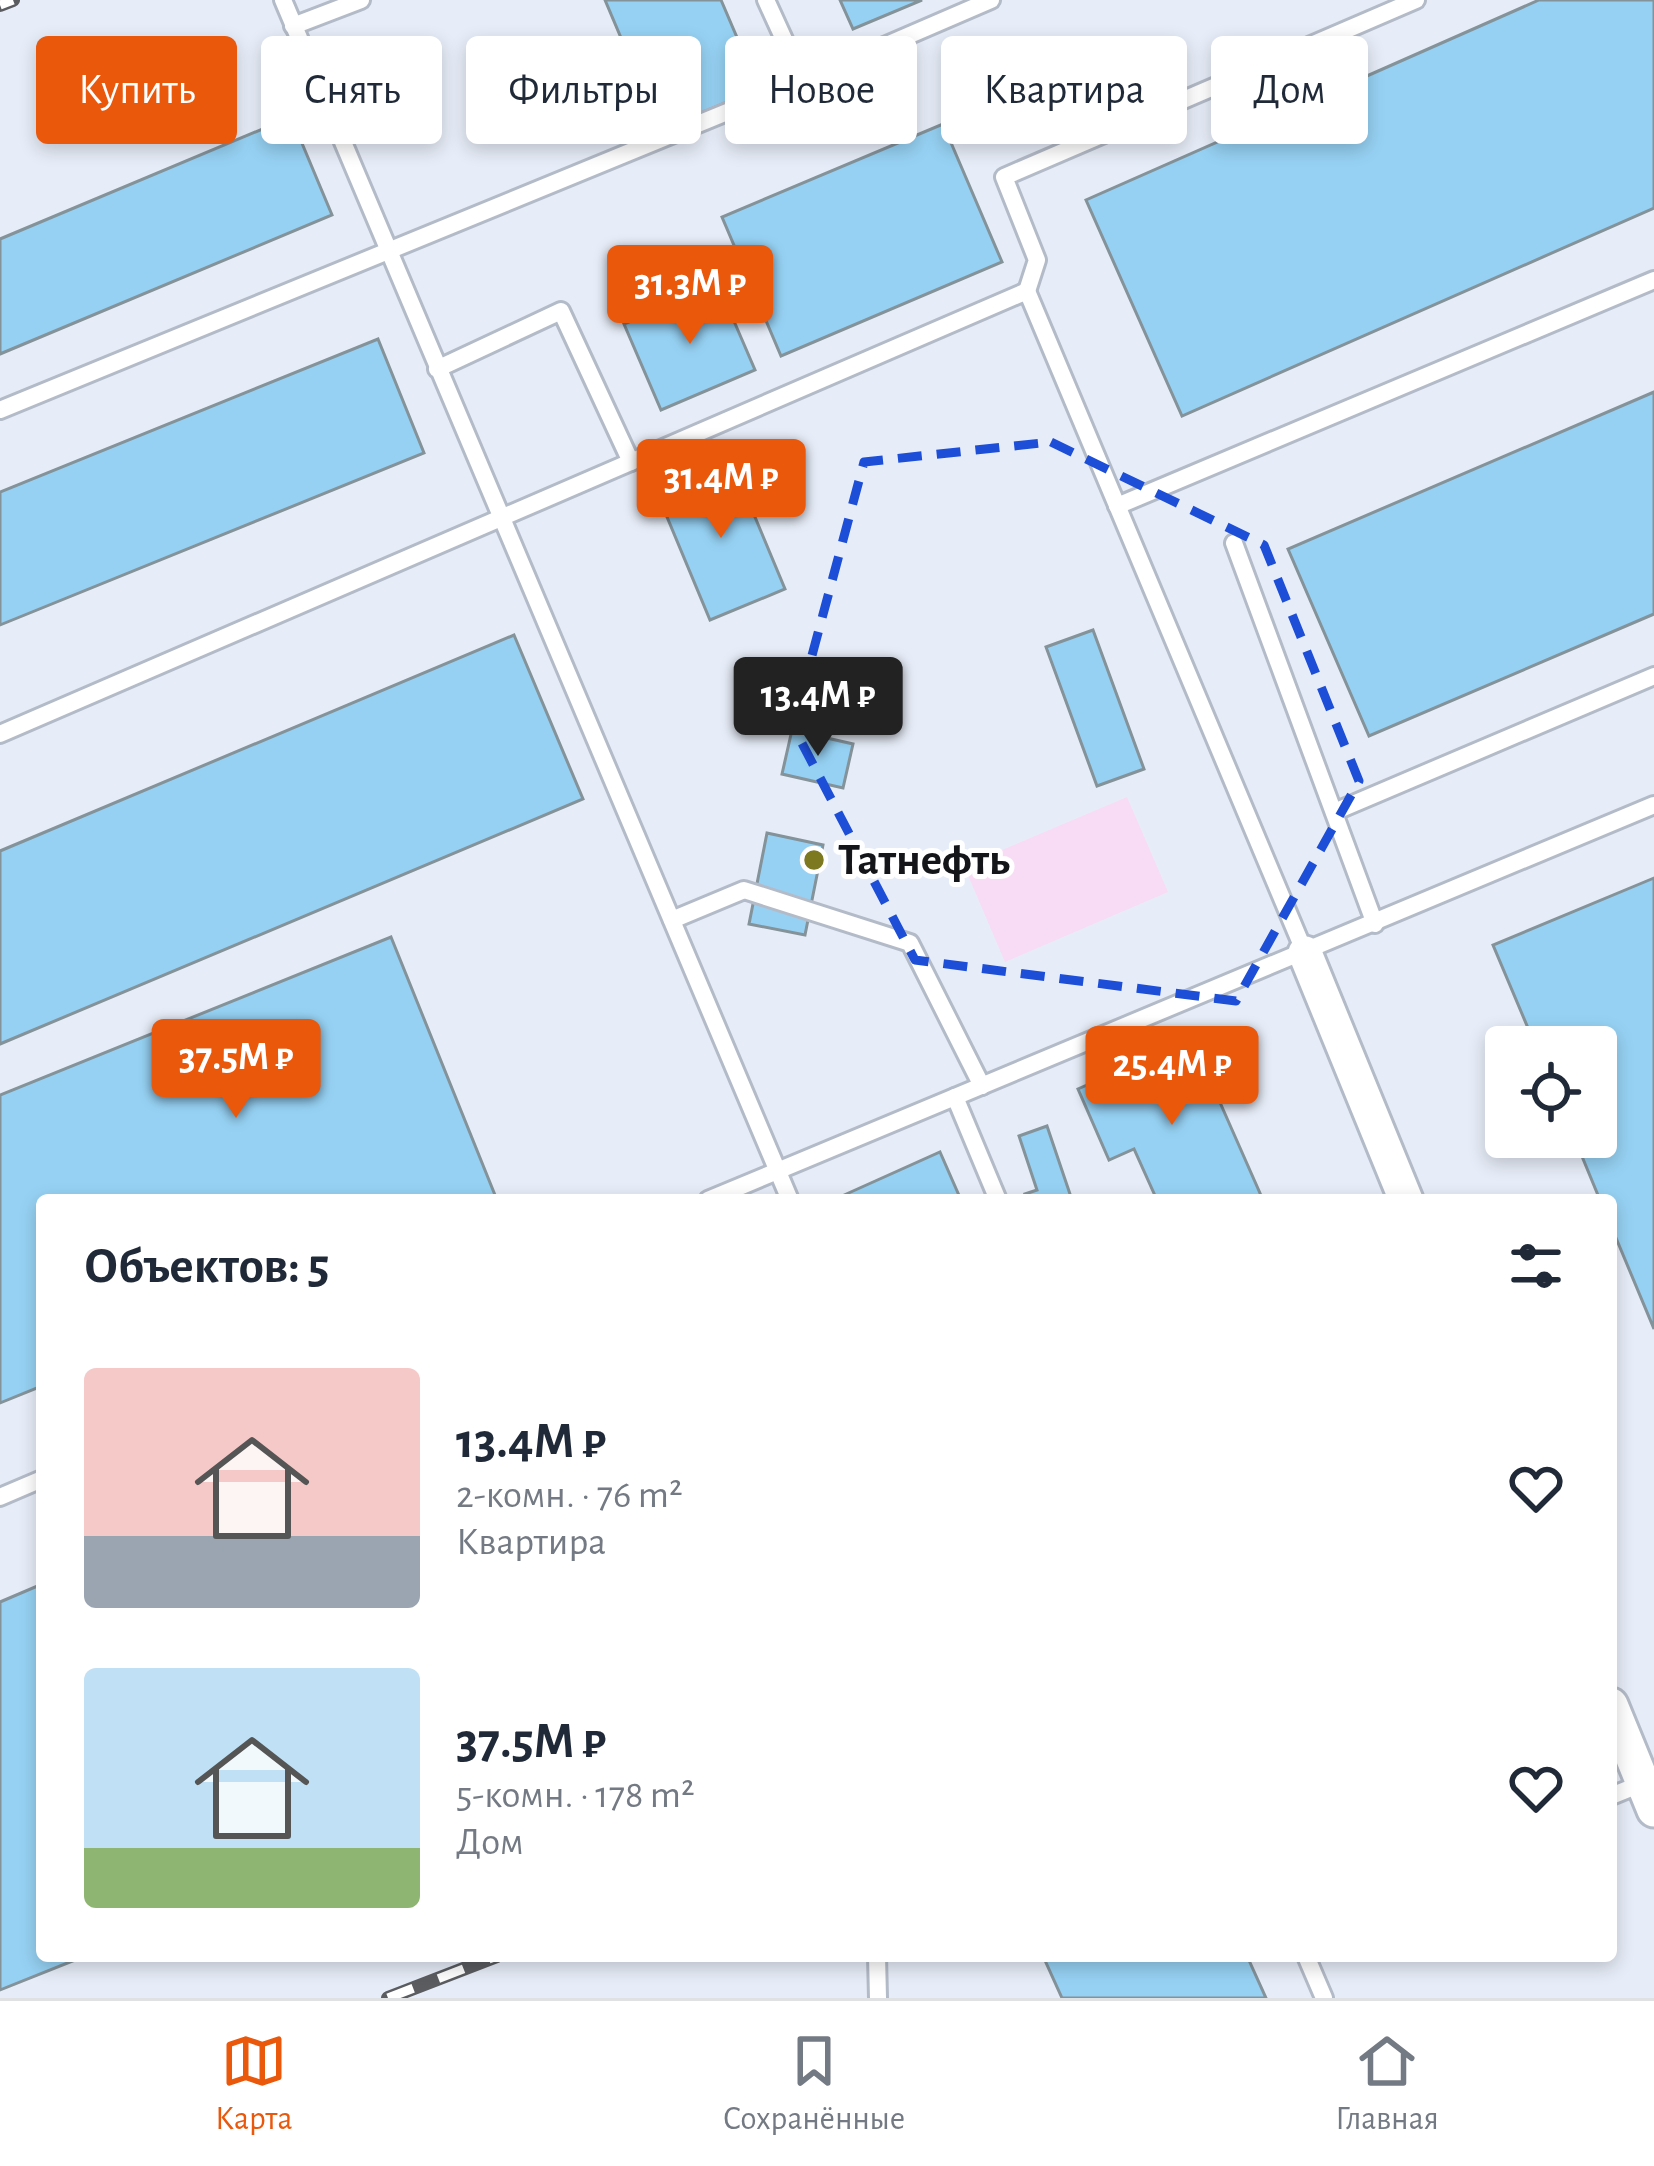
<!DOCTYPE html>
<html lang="ru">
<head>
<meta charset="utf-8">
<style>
  :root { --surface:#fff; --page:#f6f6f7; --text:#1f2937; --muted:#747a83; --line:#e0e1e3; --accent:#ea580c }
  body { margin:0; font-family:"Alegreya Sans",sans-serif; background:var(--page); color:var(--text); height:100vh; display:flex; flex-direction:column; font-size:45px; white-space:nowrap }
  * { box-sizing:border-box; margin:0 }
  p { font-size:39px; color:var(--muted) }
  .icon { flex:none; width:66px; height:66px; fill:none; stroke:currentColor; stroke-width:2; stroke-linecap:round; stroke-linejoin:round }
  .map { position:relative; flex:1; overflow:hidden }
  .sheet { position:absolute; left:36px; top:1194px; width:1581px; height:768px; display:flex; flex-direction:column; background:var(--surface); border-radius:12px; box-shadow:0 6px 18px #0003 }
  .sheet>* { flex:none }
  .banner { position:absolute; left:36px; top:36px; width:1584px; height:108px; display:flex; gap:24px }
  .fabs { position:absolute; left:1485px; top:1026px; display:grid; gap:24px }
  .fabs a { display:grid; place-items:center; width:132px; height:132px; border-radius:12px; background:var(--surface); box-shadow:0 6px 18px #0003; font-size:60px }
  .price { position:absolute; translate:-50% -102px; padding:0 27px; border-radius:12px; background:var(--accent); color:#fff; font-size:39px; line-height:78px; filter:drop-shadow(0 3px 6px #0008) }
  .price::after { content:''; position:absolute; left:50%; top:72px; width:36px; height:27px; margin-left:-18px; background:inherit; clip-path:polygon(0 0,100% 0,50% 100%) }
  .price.current { background:#222; color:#fff }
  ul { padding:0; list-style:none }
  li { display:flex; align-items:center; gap:36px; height:300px; padding:0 48px }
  li span { display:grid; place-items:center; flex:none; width:336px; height:240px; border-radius:12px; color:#555 }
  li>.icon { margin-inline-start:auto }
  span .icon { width:144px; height:144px; fill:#fffc; stroke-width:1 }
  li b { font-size:51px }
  h2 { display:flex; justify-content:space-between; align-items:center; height:144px; padding:0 48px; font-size:51px }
  .chip { padding:0 42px; border-radius:12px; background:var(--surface); box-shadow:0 6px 18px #0003; font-size:42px; line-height:108px }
  .chip.current { background:var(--accent); color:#fff }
  .tabs { display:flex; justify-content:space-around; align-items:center; height:168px; border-top:3px solid var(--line); background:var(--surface); font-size:33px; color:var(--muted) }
  .tabs a { display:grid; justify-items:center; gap:6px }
  .tabs .current { color:var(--accent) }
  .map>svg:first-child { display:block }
  .built { fill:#e7edf8; fill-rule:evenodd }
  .green { fill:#f8dcf5 }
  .building { fill:#96d1f3; stroke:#84929a; stroke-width:3 }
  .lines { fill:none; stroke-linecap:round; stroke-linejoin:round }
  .service-casing { stroke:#b4bbc8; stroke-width:22 }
  .minor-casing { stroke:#b4bbc8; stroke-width:39 }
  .service { stroke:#fff; stroke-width:16 }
  .minor { stroke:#fff; stroke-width:33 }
  .rail-casing { stroke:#5a5c60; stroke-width:14 }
  .rail { stroke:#fff; stroke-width:9; stroke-dasharray:27; stroke-linecap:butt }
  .marked { fill:none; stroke:#1d4ed8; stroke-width:9; stroke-dasharray:24 15; stroke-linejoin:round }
  .poi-dot { fill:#7c7920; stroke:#fff; stroke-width:4.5 }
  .labels { text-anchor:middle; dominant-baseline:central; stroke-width:10; stroke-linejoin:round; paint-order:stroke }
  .poi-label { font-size:45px; font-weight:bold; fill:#131519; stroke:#fff; text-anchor:start }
</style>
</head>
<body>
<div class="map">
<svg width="1654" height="1998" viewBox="0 0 1654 1998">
  <rect width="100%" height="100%" fill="#f7f9ff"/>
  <path class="built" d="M0 0H1654V1998H0ZM1506 1047H1596V1137H1506ZM42 1200H1611V1956H42Z"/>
  <path class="green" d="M1127 797 1168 892 1005 962 964 866Z"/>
  <g class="building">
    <path d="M605 0H721L759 89 660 130Z"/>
    <path d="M840 0H922L853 29Z"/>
    <path d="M1539 0H1654V208L1182 416 1086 200Z"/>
    <path d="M291 117 332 215 0 354V239Z"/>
    <path d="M943 124 1002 262 781 356 722 217Z"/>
    <path d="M718 284 755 370 661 410 624 324Z"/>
    <path d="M378 339 424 453 0 625V492Z"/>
    <path d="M1654 392V614L1369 736 1288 549Z"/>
    <path d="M732 462 785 589 710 620 657 493Z"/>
    <path d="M1093 630 1144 769 1097 786 1046 647Z"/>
    <path d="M514 635 583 799 0 1044V851Z"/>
    <path d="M792 730 853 744 843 788 782 774Z"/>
    <path d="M767 833 823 845 805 935 749 924Z"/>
    <path d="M1654 878V1329L1611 1226V1200H1600L1574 1137H1596V1047H1536L1493 945Z"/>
    <path d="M391 937 497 1200H42V1386L0 1403V1095Z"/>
    <path d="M1192 1039 1263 1200H1157L1134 1149 1109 1160 1078 1089Z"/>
    <path d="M1047 1126 1072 1200H1028L1025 1194 1037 1190 1019 1136Z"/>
    <path d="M940 1152 961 1200H833Z"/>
    <path d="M42 1584V1956H85L0 1990V1602Z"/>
    <path d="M1043 1956H1247L1266 1998H1062Z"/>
  </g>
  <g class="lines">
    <g class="service-casing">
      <g id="service">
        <path d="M283 0 790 1200"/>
        <path d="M293 26 361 0"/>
        <path d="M803 81 991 0"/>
        <path d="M1027 291 1037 260 1004 177 1416 0"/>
        <path d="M437 369 561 311 631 462"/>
        <path d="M0 410 803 81 766 0"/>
        <path d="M1117 506 1654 280"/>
        <path d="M1234 543 1375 924"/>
        <path d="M0 734 1027 291 1305 953"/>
        <path d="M1334 812 1654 676"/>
        <path d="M672 920 744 890 910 943 982 1086"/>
        <path d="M955 1097 998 1200"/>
        <path d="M708 1200 1654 805"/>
        <path d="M0 1497 42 1479"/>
        <path d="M1611 1796 1643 1783"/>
        <path d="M877 1956 878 1998"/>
        <path d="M1306 1956 1324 1998"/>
      </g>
    </g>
    <g class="minor-casing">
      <g id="minor">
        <path d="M1305 953 1406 1200"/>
        <path d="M1611 1705 1654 1810"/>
      </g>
    </g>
    <use href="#service" class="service"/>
    <use href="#minor" class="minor"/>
    <g class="rail-casing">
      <g id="rail">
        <path d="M0 5 13 0"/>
        <path d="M388 1998 497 1956"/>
      </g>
    </g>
    <use href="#rail" class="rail"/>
  </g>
  <path class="marked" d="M1051 442 1264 545 1359 781 1236 1001 915 960 793 726 864 462Z"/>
  <circle class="poi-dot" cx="814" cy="860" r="12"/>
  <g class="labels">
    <g class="poi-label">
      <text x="838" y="860">Татнефть</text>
    </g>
  </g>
</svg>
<div class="fabs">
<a><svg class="icon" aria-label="locate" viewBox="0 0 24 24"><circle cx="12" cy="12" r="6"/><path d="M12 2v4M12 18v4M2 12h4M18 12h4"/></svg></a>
</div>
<b class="price" style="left:690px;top:347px">31.3M ₽</b>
<b class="price" style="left:721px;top:541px">31.4M ₽</b>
<b class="price current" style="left:818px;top:759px">13.4M ₽</b>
<b class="price" style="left:236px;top:1121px">37.5M ₽</b>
<b class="price" style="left:1172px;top:1128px">25.4M ₽</b>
<div class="banner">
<a class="chip current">Купить</a>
<a class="chip">Снять</a>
<a class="chip">Фильтры</a>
<a class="chip">Новое</a>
<a class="chip">Квартира</a>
<a class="chip">Дом</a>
</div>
<section class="sheet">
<h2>Объектов: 5<svg class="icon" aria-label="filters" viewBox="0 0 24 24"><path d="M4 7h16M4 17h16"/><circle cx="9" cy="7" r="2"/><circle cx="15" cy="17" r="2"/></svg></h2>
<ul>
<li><span style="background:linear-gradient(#f6c9c9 70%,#9aa5b1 0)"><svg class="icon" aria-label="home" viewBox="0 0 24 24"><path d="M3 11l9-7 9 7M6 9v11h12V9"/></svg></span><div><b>13.4M ₽</b><p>2-комн. · 76 m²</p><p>Квартира</p></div><svg class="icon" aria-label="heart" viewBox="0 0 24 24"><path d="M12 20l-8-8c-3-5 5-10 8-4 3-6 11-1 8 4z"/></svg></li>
<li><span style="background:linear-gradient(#bfe0f5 75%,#8fb573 0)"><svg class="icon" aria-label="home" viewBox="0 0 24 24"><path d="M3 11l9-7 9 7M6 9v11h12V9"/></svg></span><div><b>37.5M ₽</b><p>5-комн. · 178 m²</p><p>Дом</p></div><svg class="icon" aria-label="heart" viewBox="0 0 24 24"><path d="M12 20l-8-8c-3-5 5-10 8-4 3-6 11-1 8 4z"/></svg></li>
</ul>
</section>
</div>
<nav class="tabs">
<a class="current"><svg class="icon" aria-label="map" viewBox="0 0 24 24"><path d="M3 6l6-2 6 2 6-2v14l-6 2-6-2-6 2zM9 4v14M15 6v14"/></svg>Карта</a>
<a><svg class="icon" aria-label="saved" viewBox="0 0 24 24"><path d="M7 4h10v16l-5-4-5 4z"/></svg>Сохранённые</a>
<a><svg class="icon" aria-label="home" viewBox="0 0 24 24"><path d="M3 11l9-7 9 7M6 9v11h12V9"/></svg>Главная</a>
</nav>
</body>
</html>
